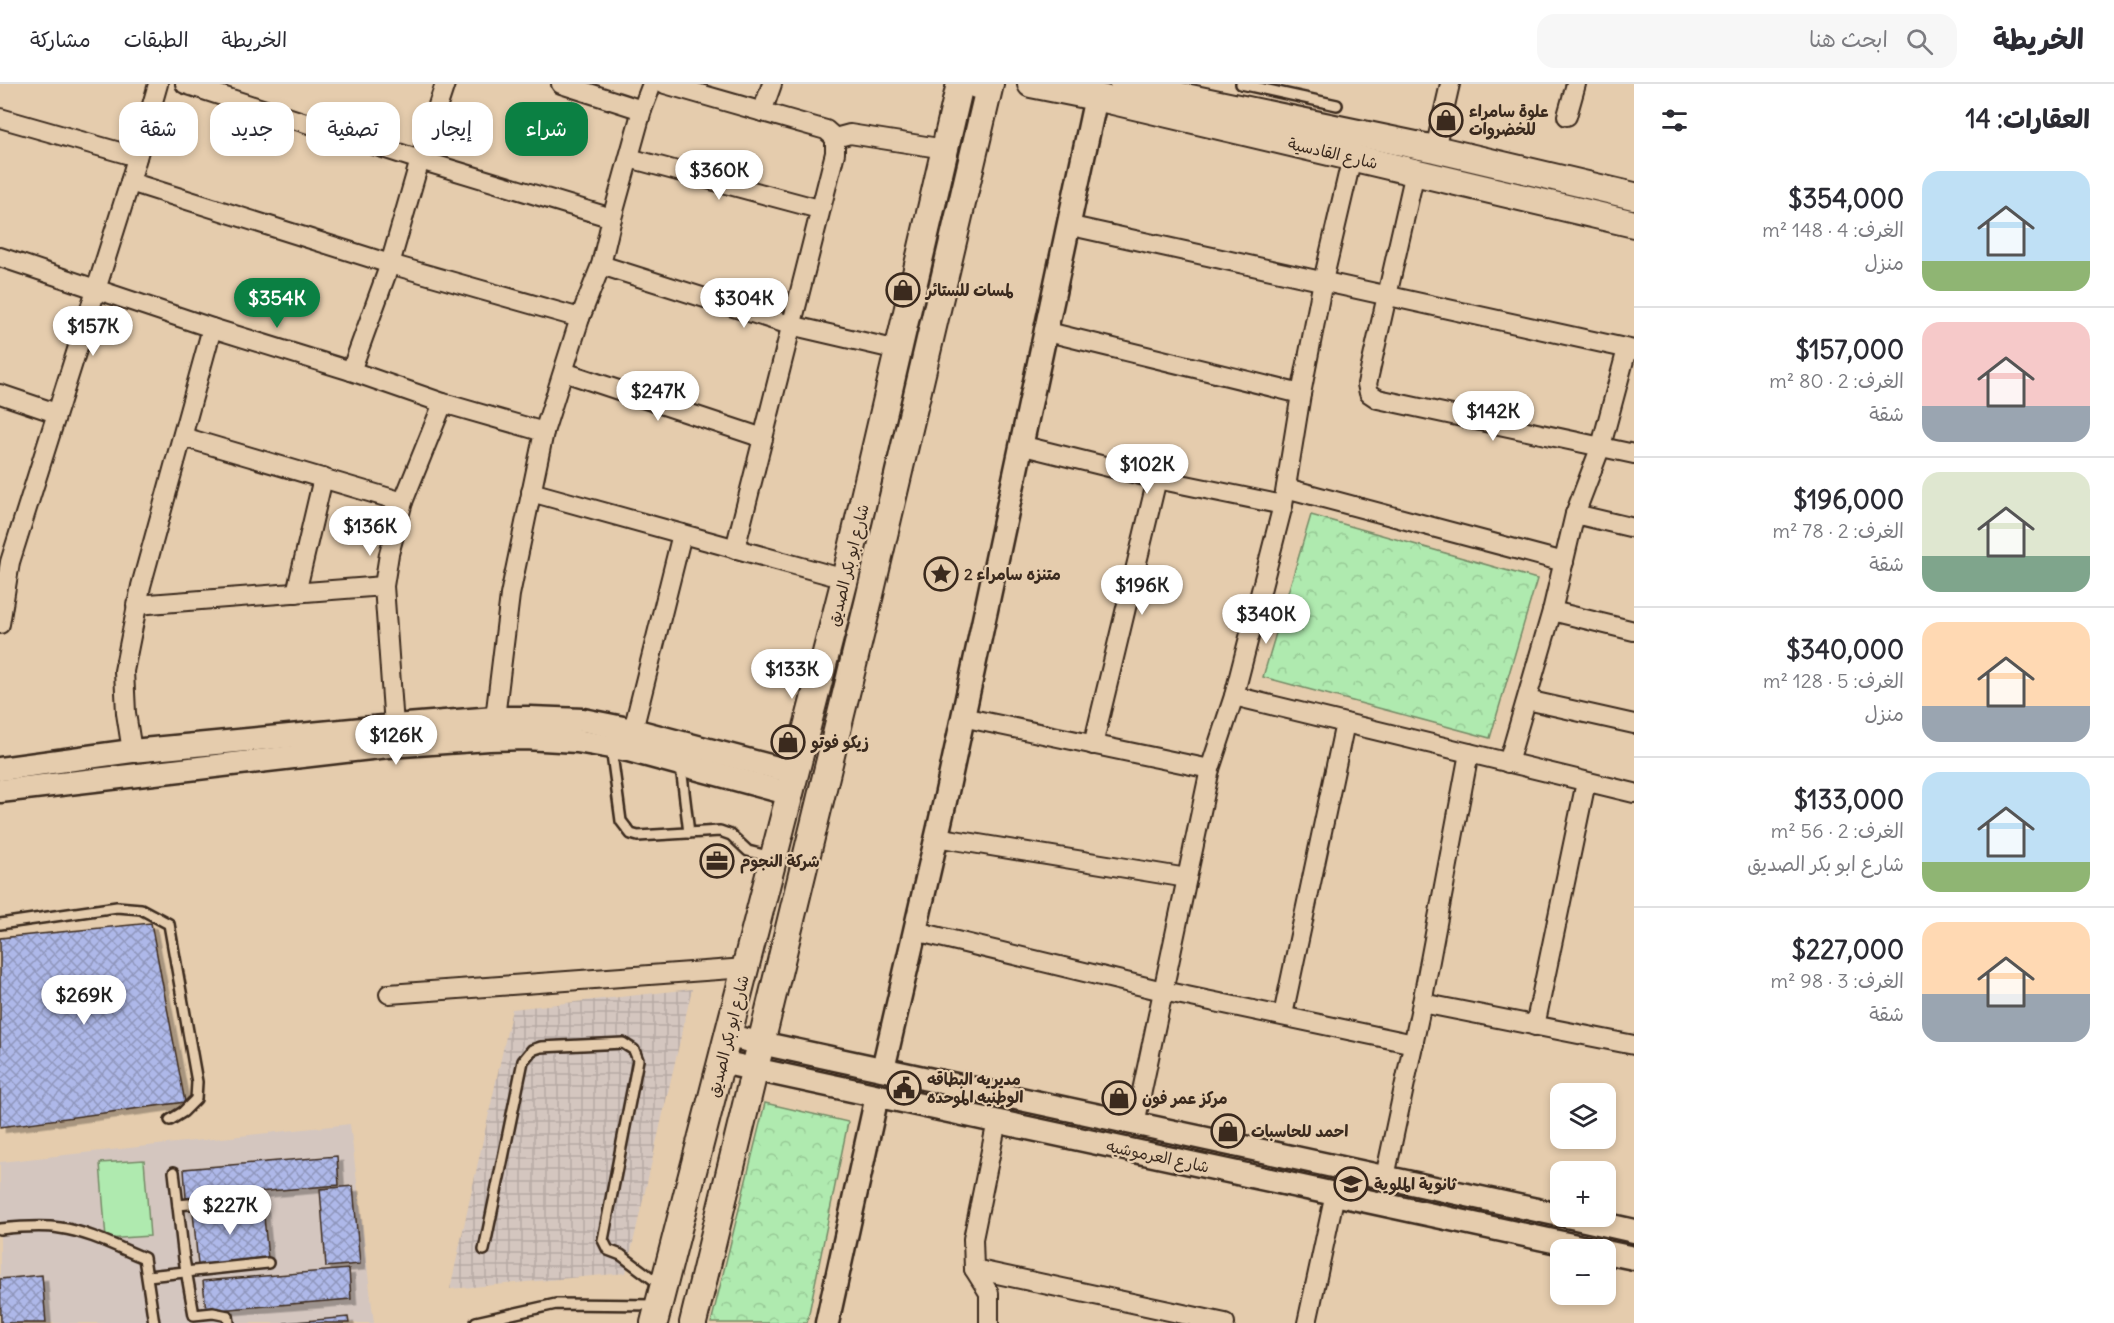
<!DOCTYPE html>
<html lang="ar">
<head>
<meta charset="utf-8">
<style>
  :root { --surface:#fff; --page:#f7f7f7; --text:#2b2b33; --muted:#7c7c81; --line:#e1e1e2; --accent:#0b8043 }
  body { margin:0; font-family:Delius,"Playpen Sans Arabic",sans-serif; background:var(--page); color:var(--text); direction:rtl; height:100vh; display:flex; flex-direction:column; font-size:22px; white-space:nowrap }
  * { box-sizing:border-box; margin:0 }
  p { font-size:20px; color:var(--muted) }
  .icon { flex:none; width:33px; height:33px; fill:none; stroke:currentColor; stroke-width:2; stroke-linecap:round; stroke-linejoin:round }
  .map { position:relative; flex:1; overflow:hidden; direction:ltr }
  .panel { display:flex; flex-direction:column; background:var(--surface); width:480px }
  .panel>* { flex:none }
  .top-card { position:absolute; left:18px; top:18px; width:570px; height:54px; direction:rtl; display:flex; gap:12px }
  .buttons { position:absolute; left:1550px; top:999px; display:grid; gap:12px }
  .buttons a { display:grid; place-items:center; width:66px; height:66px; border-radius:12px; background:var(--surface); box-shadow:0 3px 9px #0003; font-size:30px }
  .price { position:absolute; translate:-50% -51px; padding:0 14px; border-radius:21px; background:#fff; color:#222; font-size:20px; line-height:39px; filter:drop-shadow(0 2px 3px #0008) }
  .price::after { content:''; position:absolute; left:50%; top:36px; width:18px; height:14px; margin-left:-9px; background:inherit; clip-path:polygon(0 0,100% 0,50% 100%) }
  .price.on { background:var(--accent); color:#fff }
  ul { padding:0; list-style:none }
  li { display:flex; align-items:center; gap:18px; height:150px; padding:0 24px }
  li+li { border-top:2px solid var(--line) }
  li span { display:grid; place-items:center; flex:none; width:168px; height:120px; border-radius:18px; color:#555 }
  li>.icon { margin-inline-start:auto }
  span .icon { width:72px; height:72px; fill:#fffc; stroke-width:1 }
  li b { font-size:26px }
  h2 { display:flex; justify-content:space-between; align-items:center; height:72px; padding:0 24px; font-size:26px }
  .chip { padding:0 21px; border-radius:18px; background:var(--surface); box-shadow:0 3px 9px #0003; font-size:21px; line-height:54px }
  .chip.on { background:var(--accent); color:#fff }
  header { display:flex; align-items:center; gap:36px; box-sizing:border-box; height:84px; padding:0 30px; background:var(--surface); border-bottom:2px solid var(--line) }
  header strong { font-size:28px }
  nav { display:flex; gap:33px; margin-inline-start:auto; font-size:21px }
  .search { width:420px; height:54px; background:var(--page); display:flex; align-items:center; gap:15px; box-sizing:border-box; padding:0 21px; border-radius:18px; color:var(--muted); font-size:22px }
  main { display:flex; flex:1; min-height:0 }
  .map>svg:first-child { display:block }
  .built { fill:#d4c6bf }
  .industrial { fill:url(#industrial-grid) }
  .park { fill:url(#park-crowns); stroke:#758a66; stroke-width:1.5 }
  .pitch { fill:#afeaaf; stroke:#758a66; stroke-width:1.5 }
  .building { fill:url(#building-cross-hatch); stroke:#3b2a1e; stroke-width:1.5; filter:url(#shadow) }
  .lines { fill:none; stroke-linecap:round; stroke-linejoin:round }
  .service-casing { stroke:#3b2a1e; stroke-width:14 }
  .minor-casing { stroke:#3b2a1e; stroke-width:22 }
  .tertiary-casing { stroke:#3b2a1e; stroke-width:27 }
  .secondary-casing { stroke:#3b2a1e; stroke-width:30 }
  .primary-casing { stroke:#3b2a1e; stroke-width:33 }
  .service { stroke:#e5ccad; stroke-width:9 }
  .minor { stroke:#e5ccad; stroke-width:18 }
  .tertiary { stroke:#e5ccad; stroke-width:22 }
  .secondary { stroke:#e5ccad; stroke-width:26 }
  .primary { stroke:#e5ccad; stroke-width:28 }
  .labels { text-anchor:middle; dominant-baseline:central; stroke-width:4.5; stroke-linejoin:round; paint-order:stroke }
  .poi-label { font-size:16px; font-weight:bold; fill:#3b2a1e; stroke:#e5ccad; text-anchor:start }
  .street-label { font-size:16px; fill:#3b2a1e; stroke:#e5ccad }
</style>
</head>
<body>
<header>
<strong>الخريطة</strong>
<div class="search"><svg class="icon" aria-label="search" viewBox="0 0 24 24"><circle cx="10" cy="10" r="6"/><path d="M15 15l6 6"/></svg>ابحث هنا</div>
<nav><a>الخريطة</a><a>الطبقات</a><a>مشاركة</a></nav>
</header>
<main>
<section class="panel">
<h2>العقارات: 14<svg class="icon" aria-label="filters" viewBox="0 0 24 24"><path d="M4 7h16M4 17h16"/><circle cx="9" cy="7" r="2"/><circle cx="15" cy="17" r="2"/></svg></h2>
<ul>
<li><span style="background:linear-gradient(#bfe0f5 75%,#8fb573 0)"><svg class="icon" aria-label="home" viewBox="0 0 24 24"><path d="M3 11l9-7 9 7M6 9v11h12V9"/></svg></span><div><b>$354,000</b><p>الغرف: 4 · 148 m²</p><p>منزل</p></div></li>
<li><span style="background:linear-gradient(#f6c9c9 70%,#9aa5b1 0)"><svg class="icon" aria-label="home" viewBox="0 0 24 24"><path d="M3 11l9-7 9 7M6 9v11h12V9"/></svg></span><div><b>$157,000</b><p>الغرف: 2 · 80 m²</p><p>شقة</p></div></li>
<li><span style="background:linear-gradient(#dfe7d0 70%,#7fa58c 0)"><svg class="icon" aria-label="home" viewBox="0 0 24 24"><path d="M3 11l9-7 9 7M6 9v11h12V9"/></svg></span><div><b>$196,000</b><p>الغرف: 2 · 78 m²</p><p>شقة</p></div></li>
<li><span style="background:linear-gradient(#ffd9b3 70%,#9aa5b1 0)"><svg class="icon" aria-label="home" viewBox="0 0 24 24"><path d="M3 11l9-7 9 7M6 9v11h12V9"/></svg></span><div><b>$340,000</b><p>الغرف: 5 · 128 m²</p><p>منزل</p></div></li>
<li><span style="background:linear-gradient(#bfe0f5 75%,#8fb573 0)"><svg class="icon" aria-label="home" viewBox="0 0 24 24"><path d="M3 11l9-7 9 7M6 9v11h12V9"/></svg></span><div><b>$133,000</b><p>الغرف: 2 · 56 m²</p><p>شارع ابو بكر الصديق</p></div></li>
<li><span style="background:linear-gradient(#ffd9b3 60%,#9aa5b1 0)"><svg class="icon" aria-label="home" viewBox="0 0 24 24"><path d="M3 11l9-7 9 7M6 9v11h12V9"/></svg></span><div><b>$227,000</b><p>الغرف: 3 · 98 m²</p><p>شقة</p></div></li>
</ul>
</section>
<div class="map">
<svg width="1634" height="1239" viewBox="0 0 1634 1239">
  <defs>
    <pattern id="industrial-grid" width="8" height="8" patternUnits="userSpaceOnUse" patternTransform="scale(1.5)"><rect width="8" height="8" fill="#d4c6bf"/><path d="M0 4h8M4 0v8" fill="none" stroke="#b7aaa4"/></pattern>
    <pattern id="park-crowns" width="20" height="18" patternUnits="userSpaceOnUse" patternTransform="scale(1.5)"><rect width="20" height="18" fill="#afeaaf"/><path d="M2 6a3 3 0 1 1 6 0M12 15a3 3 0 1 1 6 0" fill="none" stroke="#97c996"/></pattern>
    <pattern id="building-cross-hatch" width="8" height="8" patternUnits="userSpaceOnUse" patternTransform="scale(1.5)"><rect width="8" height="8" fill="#aeb8e9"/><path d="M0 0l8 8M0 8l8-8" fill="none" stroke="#8f96bc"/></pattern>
    <filter id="shadow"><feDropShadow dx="5.5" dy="5.5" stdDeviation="0" flood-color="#0004"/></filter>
  </defs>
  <rect width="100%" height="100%" fill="#e5ccad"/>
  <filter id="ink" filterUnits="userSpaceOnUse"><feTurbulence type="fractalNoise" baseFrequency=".0167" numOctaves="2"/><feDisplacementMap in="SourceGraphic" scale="12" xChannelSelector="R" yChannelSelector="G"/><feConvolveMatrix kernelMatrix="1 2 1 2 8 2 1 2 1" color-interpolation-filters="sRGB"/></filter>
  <g filter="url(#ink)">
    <path class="built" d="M350 1040 374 1239H0V1078Z"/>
    <path class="industrial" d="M692 905 626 1189 450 1205 512 925Z"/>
    <g class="park">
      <path d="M1311 431 1537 495 1490 654 1263 593Z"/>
      <path d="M765 1019 848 1038 807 1239H711Z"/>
    </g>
    <path class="pitch" d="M144 1076 150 1152 106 1155 100 1079Z"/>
    <g class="building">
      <path d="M151 839 185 1018 0 1043V854Z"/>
      <path d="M337 1072 339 1101 186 1114 184 1085Z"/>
      <path d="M353 1102 360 1180 326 1183 320 1105Z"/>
      <path d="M263 1122 268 1175 198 1181 193 1128Z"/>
      <path d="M349 1185 351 1215 206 1227 203 1197Z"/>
      <path d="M42 1191 46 1239H1L0 1195Z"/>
      <path d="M348 1233 349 1239H284Z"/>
    </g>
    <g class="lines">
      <g class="service-casing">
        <g id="service">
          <path d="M1241 0 1337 21"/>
          <path d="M611 663 621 737 631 750 638 752 720 747 731 751 748 767 771 773"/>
          <path d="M681 683 689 749"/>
          <path d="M0 840 117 823 141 825 169 840 197 998 196 1015 183 1028 170 1036"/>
          <path d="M174 1088 184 1175 194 1231 213 1229 228 1232 229 1239"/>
          <path d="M178 1121 253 1114"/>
          <path d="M0 1145C19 1143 41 1141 60 1144 89 1148 117 1163 144 1174L154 1239"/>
          <path d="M484 1166 523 977 532 966 541 963 623 959 634 966 638 976 603 1156 608 1166 621 1171 662 1202"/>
          <path d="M148 1192 268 1179"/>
          <path d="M476 1238 556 1220 656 1221"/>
        </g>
      </g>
      <g class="minor-casing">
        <g id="minor">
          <path d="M185 0 420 76 612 134"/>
          <path d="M561 0 642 26"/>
          <path d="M665 0 826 46 835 54V69L735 465"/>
          <path d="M762 28 772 0"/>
          <path d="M1567 32 1576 0"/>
          <path d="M0 34 137 73"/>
          <path d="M835 54 850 50 945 65"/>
          <path d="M1435 65 1450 0"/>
          <path d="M629 74 819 125"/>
          <path d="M1415 88 1367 300 1369 309 1378 315 1634 370"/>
          <path d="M130 98 390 180 580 234"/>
          <path d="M1067 141 1634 266"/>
          <path d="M0 173 212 244 351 287 443 319 544 348"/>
          <path d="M601 181 790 241 898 266"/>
          <path d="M1044 247 1301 310"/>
          <path d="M351 287 390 180 420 76 445 0"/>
          <path d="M564 288 763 354"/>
          <path d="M0 310 56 329"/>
          <path d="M183 353 403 418"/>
          <path d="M1020 361 1157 395 1283 421"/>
          <path d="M1286 404 1564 478"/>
          <path d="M531 408 845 495"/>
          <path d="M1575 430 1634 444"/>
          <path d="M296 509 323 394"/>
          <path d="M136 521 384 502"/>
          <path d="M1552 527 1634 547"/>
          <path d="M0 540 10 478 130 98 158 0"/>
          <path d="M1234 612 1634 709"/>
          <path d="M1527 616 1634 640"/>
          <path d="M962 633 1210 685"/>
          <path d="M495 634 510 511 544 348 580 234 601 181 612 134 642 26 652 0"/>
          <path d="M394 642 384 502 389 470 403 418 443 319"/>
          <path d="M633 646 682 450"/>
          <path d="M1093 661 1157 395"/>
          <path d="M132 667 126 629 124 587 141 502 212 244"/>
          <path d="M1508 679 1552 527 1575 430 1601 362 1627 265"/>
          <path d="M936 753 1187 794"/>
          <path d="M915 847 1163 907 1414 960"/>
          <path d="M389 910 746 884"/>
          <path d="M1422 919 1634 961"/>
          <path d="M1283 931 1345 639"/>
          <path d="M1535 942 1586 698"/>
          <path d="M1135 1040 1210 685 1234 612 1283 421 1301 310 1323 197 1352 73"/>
          <path d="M1385 1093 1422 919 1469 669"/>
          <path d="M974 1185 1225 1239"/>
          <path d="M989 1239V1209L974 1185 973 1155 997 1037"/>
          <path d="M1307 1239 1335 1110"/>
        </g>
      </g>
      <g class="tertiary-casing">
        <g id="tertiary">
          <path d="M0 685 132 667 394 642 495 634H530L583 636 633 646 796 689"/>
          <path d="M0 707 388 662 489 655 525 654 577 657 628 666 791 710"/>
          <path d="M728 952 1560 1131"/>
          <path d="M721 978 1595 1166"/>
          <path d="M883 985 945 717 1096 13"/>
          <path d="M1567 1132 1634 1147"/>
          <path d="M1605 1168 1634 1174"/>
          <path d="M827 1239 877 1012"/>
        </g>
      </g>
      <g class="secondary-casing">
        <g id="secondary">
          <path d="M1031 0 1096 13 1634 140"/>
          <path d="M1123 0 1435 65 1634 112"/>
          <path d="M654 1239 845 495 960 0"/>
          <path d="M693 1239 869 515 990 0"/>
        </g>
      </g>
      <g class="primary-casing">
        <path id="primary" d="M977 0H979"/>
      </g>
      <use href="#service" class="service"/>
      <use href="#minor" class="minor"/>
      <use href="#tertiary" class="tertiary"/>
      <use href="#secondary" class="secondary"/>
      <use href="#primary" class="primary"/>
    </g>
  </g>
  <defs>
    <g id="shop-ring" transform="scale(1.725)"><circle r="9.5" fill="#e5ccad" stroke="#3b2a1e" stroke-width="1.5"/><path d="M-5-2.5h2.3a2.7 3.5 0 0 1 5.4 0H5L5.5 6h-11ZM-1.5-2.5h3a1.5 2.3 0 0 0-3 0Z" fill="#3b2a1e"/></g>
    <g id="sight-ring" transform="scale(1.725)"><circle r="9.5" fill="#e5ccad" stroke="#3b2a1e" stroke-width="1.5"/><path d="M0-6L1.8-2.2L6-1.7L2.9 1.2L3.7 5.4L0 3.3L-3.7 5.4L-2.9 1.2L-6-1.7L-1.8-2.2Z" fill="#3b2a1e"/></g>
    <g id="office-ring" transform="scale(1.725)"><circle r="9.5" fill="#e5ccad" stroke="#3b2a1e" stroke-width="1.5"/><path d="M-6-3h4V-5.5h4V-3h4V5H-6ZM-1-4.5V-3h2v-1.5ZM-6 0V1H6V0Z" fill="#3b2a1e"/></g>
    <g id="civic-ring" transform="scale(1.725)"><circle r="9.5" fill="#e5ccad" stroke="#3b2a1e" stroke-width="1.5"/><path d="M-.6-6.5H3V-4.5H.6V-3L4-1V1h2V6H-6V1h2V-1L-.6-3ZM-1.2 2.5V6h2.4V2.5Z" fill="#3b2a1e"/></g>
    <g id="school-ring" transform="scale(1.725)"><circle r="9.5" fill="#e5ccad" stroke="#3b2a1e" stroke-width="1.5"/><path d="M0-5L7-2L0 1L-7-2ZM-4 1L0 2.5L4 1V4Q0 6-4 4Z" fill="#3b2a1e"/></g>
  </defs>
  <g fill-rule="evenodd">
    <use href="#shop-ring" x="1446" y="36"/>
    <use href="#shop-ring" x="903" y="206"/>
    <use href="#sight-ring" x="941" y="490"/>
    <use href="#shop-ring" x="788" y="658"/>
    <use href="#office-ring" x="717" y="777"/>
    <use href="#civic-ring" x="904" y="1004"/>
    <use href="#shop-ring" x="1119" y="1014"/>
    <use href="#shop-ring" x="1228" y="1047"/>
    <use href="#school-ring" x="1351" y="1100"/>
  </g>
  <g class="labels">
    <g class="poi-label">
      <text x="1469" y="27">علوة سامراء<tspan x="1469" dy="18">للخضروات</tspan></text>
      <text x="926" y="206">لمسات للستائر</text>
      <text x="964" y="490">متنزه سامراء 2</text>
      <text x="811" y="658">زيكو فوتو</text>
      <text x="740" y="777">شركة النجوم</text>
      <text x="927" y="995">مديريه البطاقه<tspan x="927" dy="18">الوطنيه الموحده</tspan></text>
      <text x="1142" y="1014">مركز عمر فون</text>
      <text x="1251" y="1047">احمد للحاسبات</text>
      <text x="1374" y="1100">ثانوية الملوية</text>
    </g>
    <g class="street-label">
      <text transform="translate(1333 69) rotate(13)">شارع القادسية</text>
      <text transform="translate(848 481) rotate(-76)">شارع ابو بكر الصديق</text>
      <text transform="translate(728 952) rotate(-76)">شارع ابو بكر الصديق</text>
      <text transform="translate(1158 1072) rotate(12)">شارع العرموشيه</text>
    </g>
  </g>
</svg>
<div class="buttons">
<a><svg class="icon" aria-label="layers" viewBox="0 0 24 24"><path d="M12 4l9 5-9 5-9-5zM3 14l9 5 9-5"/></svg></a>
<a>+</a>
<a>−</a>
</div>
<b class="price" style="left:719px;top:117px">$360K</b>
<b class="price on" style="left:277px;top:245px">$354K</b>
<b class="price" style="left:744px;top:245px">$304K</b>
<b class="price" style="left:93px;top:273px">$157K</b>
<b class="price" style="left:658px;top:338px">$247K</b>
<b class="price" style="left:1493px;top:358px">$142K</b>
<b class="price" style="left:1147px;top:411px">$102K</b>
<b class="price" style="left:370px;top:473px">$136K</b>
<b class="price" style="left:1142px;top:532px">$196K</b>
<b class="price" style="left:1266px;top:561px">$340K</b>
<b class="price" style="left:792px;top:616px">$133K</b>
<b class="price" style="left:396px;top:682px">$126K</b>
<b class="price" style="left:84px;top:942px">$269K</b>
<b class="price" style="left:230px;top:1152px">$227K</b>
<div class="top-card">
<a class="chip on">شراء</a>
<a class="chip">إيجار</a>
<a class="chip">تصفية</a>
<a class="chip">جديد</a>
<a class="chip">شقة</a>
</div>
</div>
</main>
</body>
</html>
